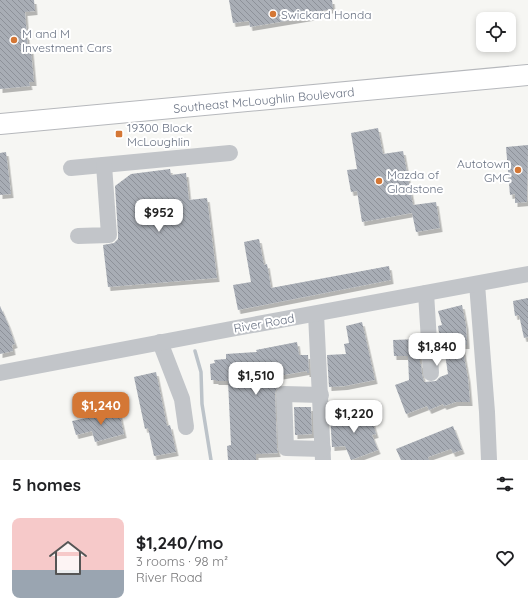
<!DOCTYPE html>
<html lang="en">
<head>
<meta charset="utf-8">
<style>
  :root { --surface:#fff; --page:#f6f6f6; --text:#202124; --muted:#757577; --line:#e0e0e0; --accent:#d47735 }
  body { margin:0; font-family:Quicksand,sans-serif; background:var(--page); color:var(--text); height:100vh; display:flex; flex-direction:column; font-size:15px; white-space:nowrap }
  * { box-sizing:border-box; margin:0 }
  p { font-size:13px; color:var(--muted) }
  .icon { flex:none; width:22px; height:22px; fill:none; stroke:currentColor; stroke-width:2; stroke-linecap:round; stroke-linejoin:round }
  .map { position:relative; height:460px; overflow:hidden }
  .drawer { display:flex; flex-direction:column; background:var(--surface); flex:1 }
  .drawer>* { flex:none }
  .buttons { position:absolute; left:476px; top:12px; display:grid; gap:8px }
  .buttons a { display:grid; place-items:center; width:40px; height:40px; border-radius:8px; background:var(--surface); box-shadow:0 2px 6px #0003; font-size:20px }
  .price { position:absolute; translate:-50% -34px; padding:0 9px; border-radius:8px; background:#fff; color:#222; font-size:13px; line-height:26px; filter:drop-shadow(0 1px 2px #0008) }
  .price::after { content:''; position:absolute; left:50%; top:24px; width:12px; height:9px; margin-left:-6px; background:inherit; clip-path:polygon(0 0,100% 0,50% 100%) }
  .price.selected { background:var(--accent); color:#fff }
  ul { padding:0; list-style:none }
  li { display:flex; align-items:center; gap:12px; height:100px; padding:0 12px }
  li+li { border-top:1px solid var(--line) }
  li span { display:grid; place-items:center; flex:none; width:112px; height:80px; border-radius:8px; color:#555 }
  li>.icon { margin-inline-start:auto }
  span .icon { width:48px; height:48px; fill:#fffc; stroke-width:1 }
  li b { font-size:17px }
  h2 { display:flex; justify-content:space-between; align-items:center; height:48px; padding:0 12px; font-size:17px }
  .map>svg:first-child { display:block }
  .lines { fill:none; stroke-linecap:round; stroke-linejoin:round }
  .stream { stroke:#bcc3c9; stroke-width:3.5 }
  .building { fill:url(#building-back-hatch); filter:url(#shadow) }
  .major-casing { stroke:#b6b8bc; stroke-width:22 }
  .minor { stroke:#c2c5c9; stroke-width:16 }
  .major { stroke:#fff; stroke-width:20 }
  .poi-dot { fill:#d47735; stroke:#fff; stroke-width:1.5 }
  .labels { text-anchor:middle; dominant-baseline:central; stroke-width:4; stroke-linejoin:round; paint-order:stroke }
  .poi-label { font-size:12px; fill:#687182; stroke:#fff; text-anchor:start }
  .street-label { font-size:12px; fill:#687182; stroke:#fff }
</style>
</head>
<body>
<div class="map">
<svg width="528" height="460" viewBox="0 0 528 460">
  <defs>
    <pattern id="building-back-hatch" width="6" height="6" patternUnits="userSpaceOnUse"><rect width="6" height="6" fill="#a8adb5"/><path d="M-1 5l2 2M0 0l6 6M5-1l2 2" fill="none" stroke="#8d9199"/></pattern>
    <filter id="shadow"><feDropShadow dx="2.5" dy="4" stdDeviation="0" flood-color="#0004"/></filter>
  </defs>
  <rect width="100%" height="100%" fill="#f6f6f3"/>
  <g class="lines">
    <path class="stream" d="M195 351 201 372 202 404 211 460"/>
  </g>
  <g class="building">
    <path d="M0 0H34L35 11 25 12 28 50H31L34 82H29L30 86 0 89Z"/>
    <path d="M229 0H332L333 9 315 12 316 16 250 27 249 21 233 23Z"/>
    <path d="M378 128 383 154 403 151 413 205 436 202 440 228 416 232 412 213 362 222 357 191 351 192 347 170 357 169 351 133Z"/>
    <path d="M528 145 527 202 515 203V194L510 195 506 147Z"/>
    <path d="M6 152 11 194 0 195V153Z"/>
    <path d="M170 169 171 175 186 173 189 200 207 198 217 278 108 287 103 245 114 243 118 239V234L115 186 131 174Z"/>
    <path d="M259 239 264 265 267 264 271 288 389 266 391 280 238 310 233 285 251 282 244 242Z"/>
    <path d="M528 298V337L524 338 519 315 515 316 513 301Z"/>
    <path d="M462 305 466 326 467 345H462L468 379 470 402H456L444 406 443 404 429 410 427 406 406 414 395 385 409 380 408 356H394L393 340 419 339 420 364H421L422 374 424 382 436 381 440 377 448 374 444 347H441L438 326 442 325 438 311Z"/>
    <path d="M0 306 8 324 15 344 12 345 13 351 0 354Z"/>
    <path d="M362 322 375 380 345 386 329 387 327 355 346 354 344 344 349 343 346 326Z"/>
    <path d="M297 342 299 355H308L309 373H307V371L278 376 279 386 276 390 275 394 277 448 278 453 256 454V460H228L227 446 231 445 228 381H216V380H211L210 364 215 363 214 360 226 359V354L257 352 256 350Z"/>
    <path d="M156 372 167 426 170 425 176 452 154 456 148 428 145 429 134 377Z"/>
    <path d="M294 407H311L312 434 295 435Z"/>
    <path d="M369 410 376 434 372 435 378 450 351 460 345 446 332 447 330 414H341V418Z"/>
    <path d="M119 411 124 434 95 442 92 431 76 435 72 421Z"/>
    <path d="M453 426 462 450 453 453 451 449 428 457 429 460H401L396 449Z"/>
  </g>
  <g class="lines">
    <g class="major-casing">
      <g id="major">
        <path id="s1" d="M0 124 528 75"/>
      </g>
    </g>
    <g class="minor">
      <path d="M71 168 230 153"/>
      <path d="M78 236 109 235 104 165"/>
      <path d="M477 284 487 412 489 460"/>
      <path d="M426 293 431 373"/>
      <path d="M316 314 323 460"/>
      <path d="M160 342 182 399 186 427"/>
      <path d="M0 373 231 329 528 274"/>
      <path d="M321 395 284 394 286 448 323 449"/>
    </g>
    <use href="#major" class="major"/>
  </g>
  <g class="poi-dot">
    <circle cx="273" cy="14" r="4"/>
    <circle cx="14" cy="40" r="4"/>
    <rect x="115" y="130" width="8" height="8" rx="2"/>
    <circle cx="518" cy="170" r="4"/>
    <circle cx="379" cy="181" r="4"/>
  </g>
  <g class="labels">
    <g class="poi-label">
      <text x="281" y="14">Swickard Honda</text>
      <text x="22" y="33">M and M<tspan x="22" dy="14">Investment Cars</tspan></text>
      <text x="127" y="127">19300 Block<tspan x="127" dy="14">McLoughlin</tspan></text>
      <text x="510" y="163" text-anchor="end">Autotown<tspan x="510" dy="14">GMC</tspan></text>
      <text x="387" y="174">Mazda of<tspan x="387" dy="14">Gladstone</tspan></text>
    </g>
    <g class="street-label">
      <text stroke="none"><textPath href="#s1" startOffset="265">Southeast McLoughlin Boulevard</textPath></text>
      <text transform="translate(264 323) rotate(-10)">River Road</text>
    </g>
  </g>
</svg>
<div class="buttons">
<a><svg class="icon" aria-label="locate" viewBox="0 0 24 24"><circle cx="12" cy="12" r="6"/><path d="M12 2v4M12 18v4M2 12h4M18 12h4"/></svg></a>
</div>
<b class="price" style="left:159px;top:233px">$952</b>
<b class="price" style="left:437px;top:367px">$1,840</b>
<b class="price" style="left:256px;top:396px">$1,510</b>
<b class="price selected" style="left:101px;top:426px">$1,240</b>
<b class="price" style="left:354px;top:434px">$1,220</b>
</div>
<section class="drawer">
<h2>5 homes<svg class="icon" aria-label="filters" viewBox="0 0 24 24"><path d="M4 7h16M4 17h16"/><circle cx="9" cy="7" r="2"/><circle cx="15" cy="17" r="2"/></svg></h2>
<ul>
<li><span style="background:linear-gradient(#f6c9c9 65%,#9aa5b1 0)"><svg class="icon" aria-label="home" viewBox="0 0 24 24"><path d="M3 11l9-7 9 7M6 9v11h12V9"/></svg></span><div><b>$1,240/mo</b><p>3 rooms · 98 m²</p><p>River Road</p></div><svg class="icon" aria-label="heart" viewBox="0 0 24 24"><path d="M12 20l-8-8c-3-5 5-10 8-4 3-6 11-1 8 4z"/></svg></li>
</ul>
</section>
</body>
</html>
